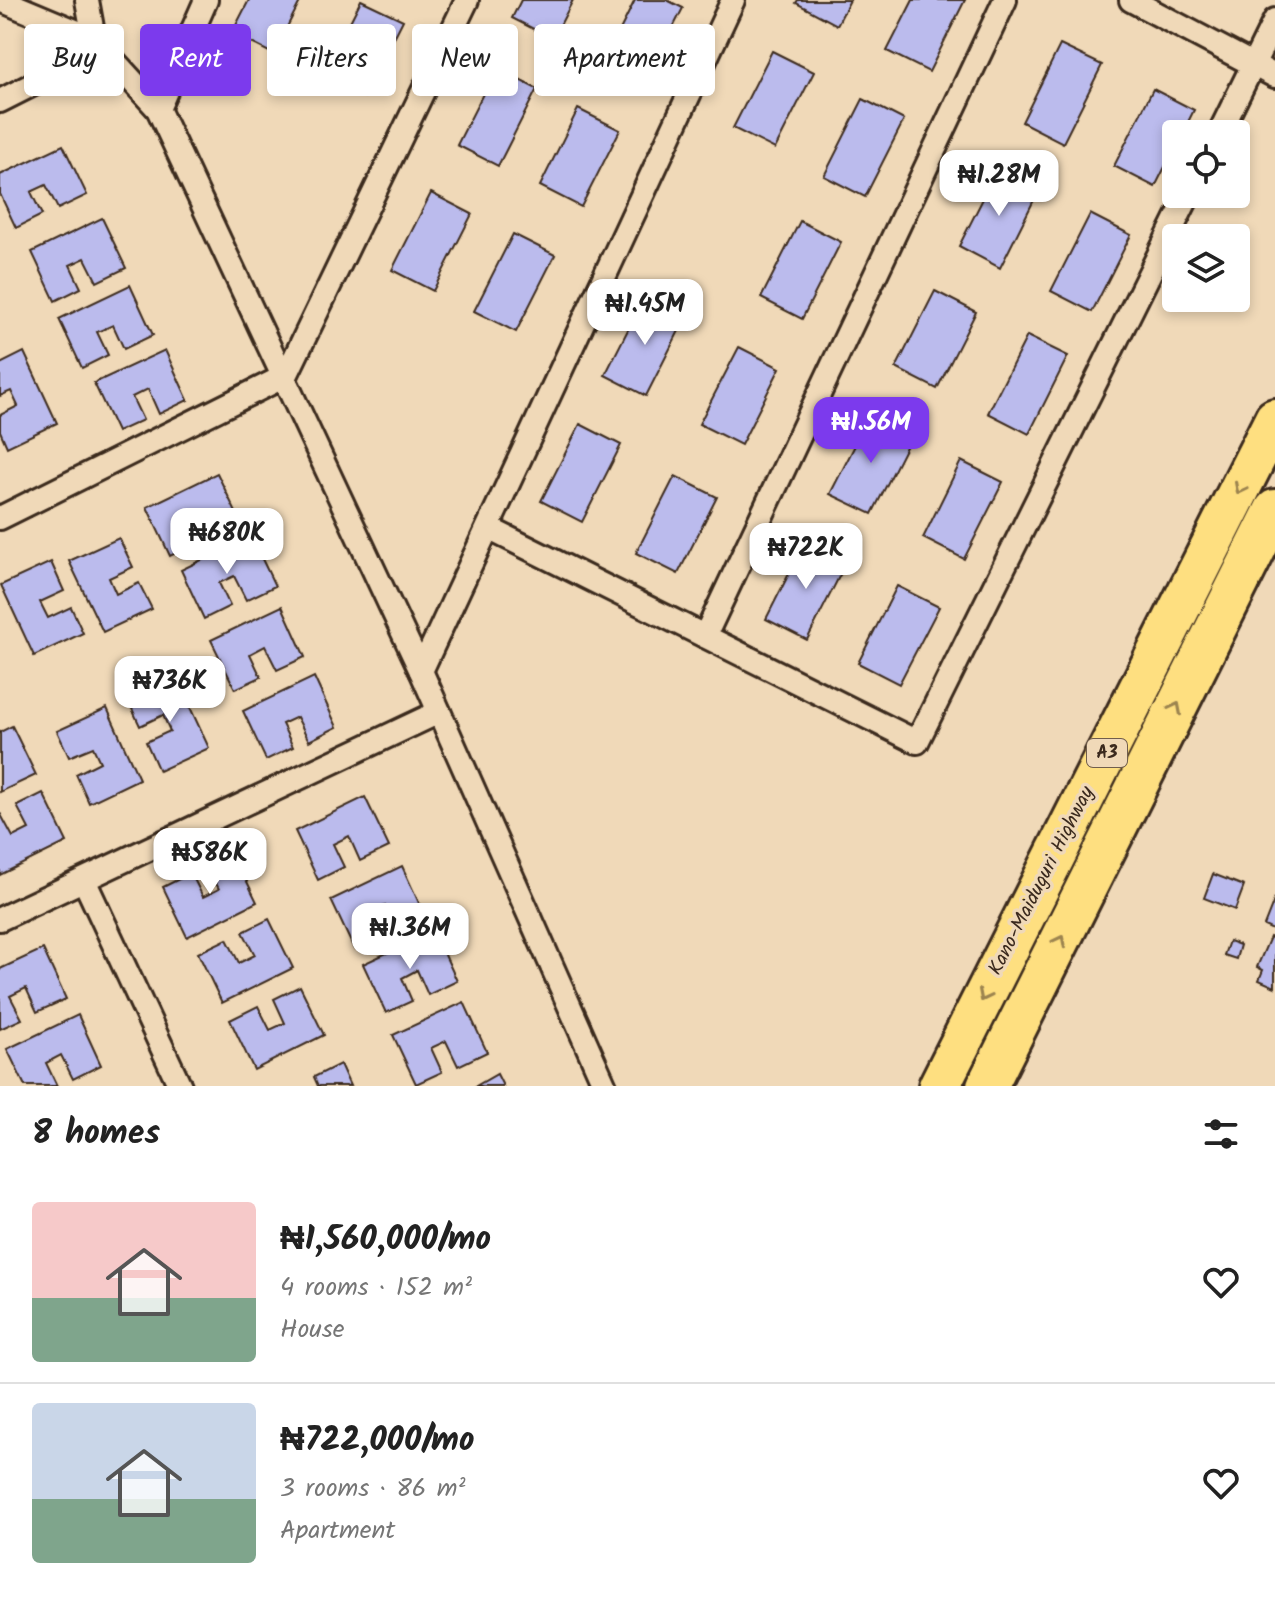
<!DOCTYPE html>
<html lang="en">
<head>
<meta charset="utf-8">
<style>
  :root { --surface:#fff; --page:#f6f6f6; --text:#222; --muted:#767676; --line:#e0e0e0; --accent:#7c3aed }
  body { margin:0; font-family:Kalam,sans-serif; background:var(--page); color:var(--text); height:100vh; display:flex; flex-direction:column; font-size:30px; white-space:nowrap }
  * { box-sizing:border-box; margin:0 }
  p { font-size:26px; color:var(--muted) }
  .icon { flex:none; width:44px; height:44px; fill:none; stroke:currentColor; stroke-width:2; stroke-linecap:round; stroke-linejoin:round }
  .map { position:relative; height:1086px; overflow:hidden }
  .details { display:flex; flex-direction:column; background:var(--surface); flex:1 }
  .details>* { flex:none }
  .top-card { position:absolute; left:24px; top:24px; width:800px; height:72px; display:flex; gap:16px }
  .tools { position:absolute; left:1162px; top:120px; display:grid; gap:16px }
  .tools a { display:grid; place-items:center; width:88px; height:88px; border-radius:8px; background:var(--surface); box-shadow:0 4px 12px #0003; font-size:40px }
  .price { position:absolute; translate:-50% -68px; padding:0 18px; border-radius:16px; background:#fff; color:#222; font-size:26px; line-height:52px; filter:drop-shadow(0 2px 4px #0008) }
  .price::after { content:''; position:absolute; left:50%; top:48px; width:24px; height:18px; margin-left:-12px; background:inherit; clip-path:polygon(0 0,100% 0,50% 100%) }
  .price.active { background:var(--accent); color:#fff }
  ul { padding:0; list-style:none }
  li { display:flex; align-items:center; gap:24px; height:200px; padding:0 32px }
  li+li { border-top:2px solid var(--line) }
  li span { display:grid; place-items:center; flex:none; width:224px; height:160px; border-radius:8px; color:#555 }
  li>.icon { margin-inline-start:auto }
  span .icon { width:96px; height:96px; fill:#fffc; stroke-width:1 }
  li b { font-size:34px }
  h2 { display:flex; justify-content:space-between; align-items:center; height:96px; padding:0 32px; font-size:34px }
  .pill { padding:0 28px; border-radius:8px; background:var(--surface); box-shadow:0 4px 12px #0003; font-size:28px; line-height:72px }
  .pill.active { background:var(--accent); color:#fff }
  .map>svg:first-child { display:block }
  .building { fill:#bbbbed; stroke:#3b2a1e; stroke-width:2 }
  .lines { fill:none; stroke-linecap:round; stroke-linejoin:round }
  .street-casing { stroke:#3b2a1e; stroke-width:28 }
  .highway-casing { stroke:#3b2a1e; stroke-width:46 }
  .street { stroke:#f0d9b8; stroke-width:22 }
  .highway { stroke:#fedf80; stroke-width:40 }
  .oneway { stroke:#9c844f }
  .labels { text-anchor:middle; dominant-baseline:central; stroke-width:7; stroke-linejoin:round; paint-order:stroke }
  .shield { fill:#f0d9b8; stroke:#715e4c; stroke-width:2 }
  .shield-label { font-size:18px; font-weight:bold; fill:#3b2a1e }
  .street-label { font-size:20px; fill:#3b2a1e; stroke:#f0d9b8 }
</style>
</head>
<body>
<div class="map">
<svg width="1275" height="1086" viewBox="0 0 1275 1086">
  <rect width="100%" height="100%" fill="#f0d9b8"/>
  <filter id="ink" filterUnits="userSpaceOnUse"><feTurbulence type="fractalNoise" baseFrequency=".0125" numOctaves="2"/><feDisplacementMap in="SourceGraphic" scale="16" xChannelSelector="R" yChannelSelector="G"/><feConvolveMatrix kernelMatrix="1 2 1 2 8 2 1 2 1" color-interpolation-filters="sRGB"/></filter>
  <g filter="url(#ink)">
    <g class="building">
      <path d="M249 0H301L273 54 232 33Z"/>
      <path d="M361 0 403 20 364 97 322 77Z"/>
      <path d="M521 0H573L553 39 512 18Z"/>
      <path d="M635 0H667L683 8 644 85 603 64Z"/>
      <path d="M798 0H850L837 25 796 3Z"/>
      <path d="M913 0H965L929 72 887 51Z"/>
      <path d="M1060 45 1102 65 1063 143 1022 122Z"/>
      <path d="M772 51 814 72 775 149 733 128Z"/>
      <path d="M496 68 537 89 498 166 457 145Z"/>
      <path d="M1153 89 1194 110 1182 134H1176V145L1155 187 1114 166Z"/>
      <path d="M863 99 904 120 865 197 824 176Z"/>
      <path d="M578 109 620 130 581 207 540 186Z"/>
      <path d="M63 145 87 195 58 209 46 185 31 192 42 215 16 228 0 194V175Z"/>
      <path d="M998 169 1039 190 1000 268 959 246Z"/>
      <path d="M431 193 472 214 433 291 392 270Z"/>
      <path d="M1090 214 1131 235 1092 312 1051 291Z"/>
      <path d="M102 218 126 268 97 282 85 258 70 265 81 288 55 301 32 252Z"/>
      <path d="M800 221 841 242 802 319 761 298Z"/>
      <path d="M513 234 555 255 516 332 474 311Z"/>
      <path d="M130 285 153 335 124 349 113 325 97 332 108 355 82 368 59 319Z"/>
      <path d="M935 291 976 312 937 389 896 368Z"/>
      <path d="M644 298 685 319 646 396 605 375Z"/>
      <path d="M1027 336 1068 356 1029 434 988 413Z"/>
      <path d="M739 347 780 368 741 445 699 424Z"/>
      <path d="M165 350 188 400 159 414 148 389 132 397 143 420 117 432 94 383Z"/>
      <path d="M24 352 57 423 7 447 0 431V415L18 406 11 391 0 396V364Z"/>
      <path d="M870 416 911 437 872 514 830 494Z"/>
      <path d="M580 424 621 445 582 522 541 501Z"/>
      <path d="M961 461 1003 482 964 559 923 538Z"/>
      <path d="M217 473 241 523 212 537 201 513 185 520 196 543 170 556 147 507Z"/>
      <path d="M675 476 717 497 678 574 636 553Z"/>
      <path d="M251 536 275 586 246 600 234 576 219 583 230 606 204 619 181 570Z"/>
      <path d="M119 538 133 567 109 578 116 594 139 583 152 609 103 632 69 561Z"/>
      <path d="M805 542 846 563 807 640 766 619Z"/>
      <path d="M51 562 64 591 40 602 48 618 71 607 83 633 34 656 1 585Z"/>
      <path d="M897 586 939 607 899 684 858 663Z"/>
      <path d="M282 606 305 657 277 670 265 646 250 654 261 677 235 689 211 640Z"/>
      <path d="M176 677 209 748 159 771 146 742 170 731 163 715 140 726 128 700Z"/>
      <path d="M314 677 337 727 309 741 297 717 282 724 293 747 266 760 243 711Z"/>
      <path d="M107 708 139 779 89 803 76 774 100 762 93 747 69 757 57 731Z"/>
      <path d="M12 726 36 775 0 792V732Z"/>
      <path d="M43 793 67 842 0 875V813L13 837 29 829 17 806Z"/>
      <path d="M365 797 389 847 360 861 349 836 333 844 344 867 318 880 295 831Z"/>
      <path d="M233 853 257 902 187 937 163 887 191 873 203 897 219 889 207 866Z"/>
      <path d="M402 866 425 916 396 930 385 906 369 913 380 937 354 949 331 900Z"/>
      <path d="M1213 874 1244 886 1235 910 1204 898Z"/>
      <path d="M1275 898V931L1264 926Z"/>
      <path d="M269 919 293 968 222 1003 198 953 227 939 239 963 255 955 243 932Z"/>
      <path d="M434 931 457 981 428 995 417 970 402 978 412 1001 386 1013 363 964Z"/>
      <path d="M1270 937 1275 939V987L1259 980 1263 970 1257 967Z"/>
      <path d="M1229 941 1240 945 1236 959 1224 955Z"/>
      <path d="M43 949 66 999 37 1012 26 988 10 996 22 1019 0 1029V969Z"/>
      <path d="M300 986 324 1035 254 1070 230 1020 258 1006 270 1030 285 1023 274 999Z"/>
      <path d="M464 1002 487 1052 458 1066 446 1041 431 1048 442 1072 416 1084 393 1035Z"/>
      <path d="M78 1015 101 1065 73 1079 61 1055 46 1063 57 1086H25L7 1049Z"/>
      <path d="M340 1064 350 1086H318L314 1077Z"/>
      <path d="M497 1074 503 1086H476Z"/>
    </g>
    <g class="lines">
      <g class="street-casing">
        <g id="street">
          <path d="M1 0 94 39 158 109 421 671 605 1086"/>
          <path d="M87 0 94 39"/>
          <path d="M1131 0 1275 76"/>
          <path d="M0 101 103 49"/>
          <path d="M158 109 206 0"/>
          <path d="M1219 134 1275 20"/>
          <path d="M284 380 467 0"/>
          <path d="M0 518 283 377"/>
          <path d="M488 528 917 742 1189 194"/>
          <path d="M705 636 1005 0"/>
          <path d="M421 671 733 0"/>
          <path d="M84 880 180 1086"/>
          <path d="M0 919 439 712"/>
        </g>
      </g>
      <g class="highway-casing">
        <g id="highway">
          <path d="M939 1086 1275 419"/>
          <path d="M987 1086 1275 510"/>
        </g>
      </g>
      <use href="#street" class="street"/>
      <use href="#highway" class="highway"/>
    </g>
    <defs><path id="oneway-chevron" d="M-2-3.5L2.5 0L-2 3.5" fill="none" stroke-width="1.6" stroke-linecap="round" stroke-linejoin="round" transform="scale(2)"/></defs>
    <g class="oneway">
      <use href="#oneway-chevron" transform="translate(1240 489) rotate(117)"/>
      <use href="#oneway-chevron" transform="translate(1176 708) rotate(-63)"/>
      <use href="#oneway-chevron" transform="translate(1060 941) rotate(-63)"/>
      <use href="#oneway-chevron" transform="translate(984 996) rotate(117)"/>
    </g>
  </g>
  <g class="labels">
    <rect class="shield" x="1087" y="739" width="40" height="28" rx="6"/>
    <g class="shield-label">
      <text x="1107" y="753">A3</text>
    </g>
    <g class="street-label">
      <text transform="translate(1042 881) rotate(-63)">Kano-Maiduguri Highway</text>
    </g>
  </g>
</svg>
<div class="tools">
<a><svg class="icon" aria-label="locate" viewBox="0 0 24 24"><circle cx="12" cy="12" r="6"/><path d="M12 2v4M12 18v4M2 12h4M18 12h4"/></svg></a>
<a><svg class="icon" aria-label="layers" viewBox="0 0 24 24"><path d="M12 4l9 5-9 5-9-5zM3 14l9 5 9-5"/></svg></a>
</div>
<b class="price" style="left:999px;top:218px">₦1.28M</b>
<b class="price" style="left:645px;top:347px">₦1.45M</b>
<b class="price active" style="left:871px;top:465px">₦1.56M</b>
<b class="price" style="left:227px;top:576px">₦680K</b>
<b class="price" style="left:806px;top:591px">₦722K</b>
<b class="price" style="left:170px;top:724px">₦736K</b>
<b class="price" style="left:210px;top:896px">₦586K</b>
<b class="price" style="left:410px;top:971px">₦1.36M</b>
<div class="top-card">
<a class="pill">Buy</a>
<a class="pill active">Rent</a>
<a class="pill">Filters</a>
<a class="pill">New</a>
<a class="pill">Apartment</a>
</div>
</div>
<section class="details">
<h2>8 homes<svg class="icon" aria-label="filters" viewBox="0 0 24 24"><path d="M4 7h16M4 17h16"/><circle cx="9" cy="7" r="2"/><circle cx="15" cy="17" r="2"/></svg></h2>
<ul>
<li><span style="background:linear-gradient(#f6c9c9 60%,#7fa58c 0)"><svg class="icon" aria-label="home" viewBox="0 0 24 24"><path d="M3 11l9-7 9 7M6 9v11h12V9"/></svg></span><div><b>₦1,560,000/mo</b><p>4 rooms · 152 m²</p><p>House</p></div><svg class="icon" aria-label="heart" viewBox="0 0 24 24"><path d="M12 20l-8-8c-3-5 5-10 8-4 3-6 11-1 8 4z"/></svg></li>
<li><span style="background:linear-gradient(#c9d6e8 60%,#7fa58c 0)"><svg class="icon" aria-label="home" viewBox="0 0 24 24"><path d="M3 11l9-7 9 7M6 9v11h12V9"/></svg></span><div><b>₦722,000/mo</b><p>3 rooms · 86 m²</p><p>Apartment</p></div><svg class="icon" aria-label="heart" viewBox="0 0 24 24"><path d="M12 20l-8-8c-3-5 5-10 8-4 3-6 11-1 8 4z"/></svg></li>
</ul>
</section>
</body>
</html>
